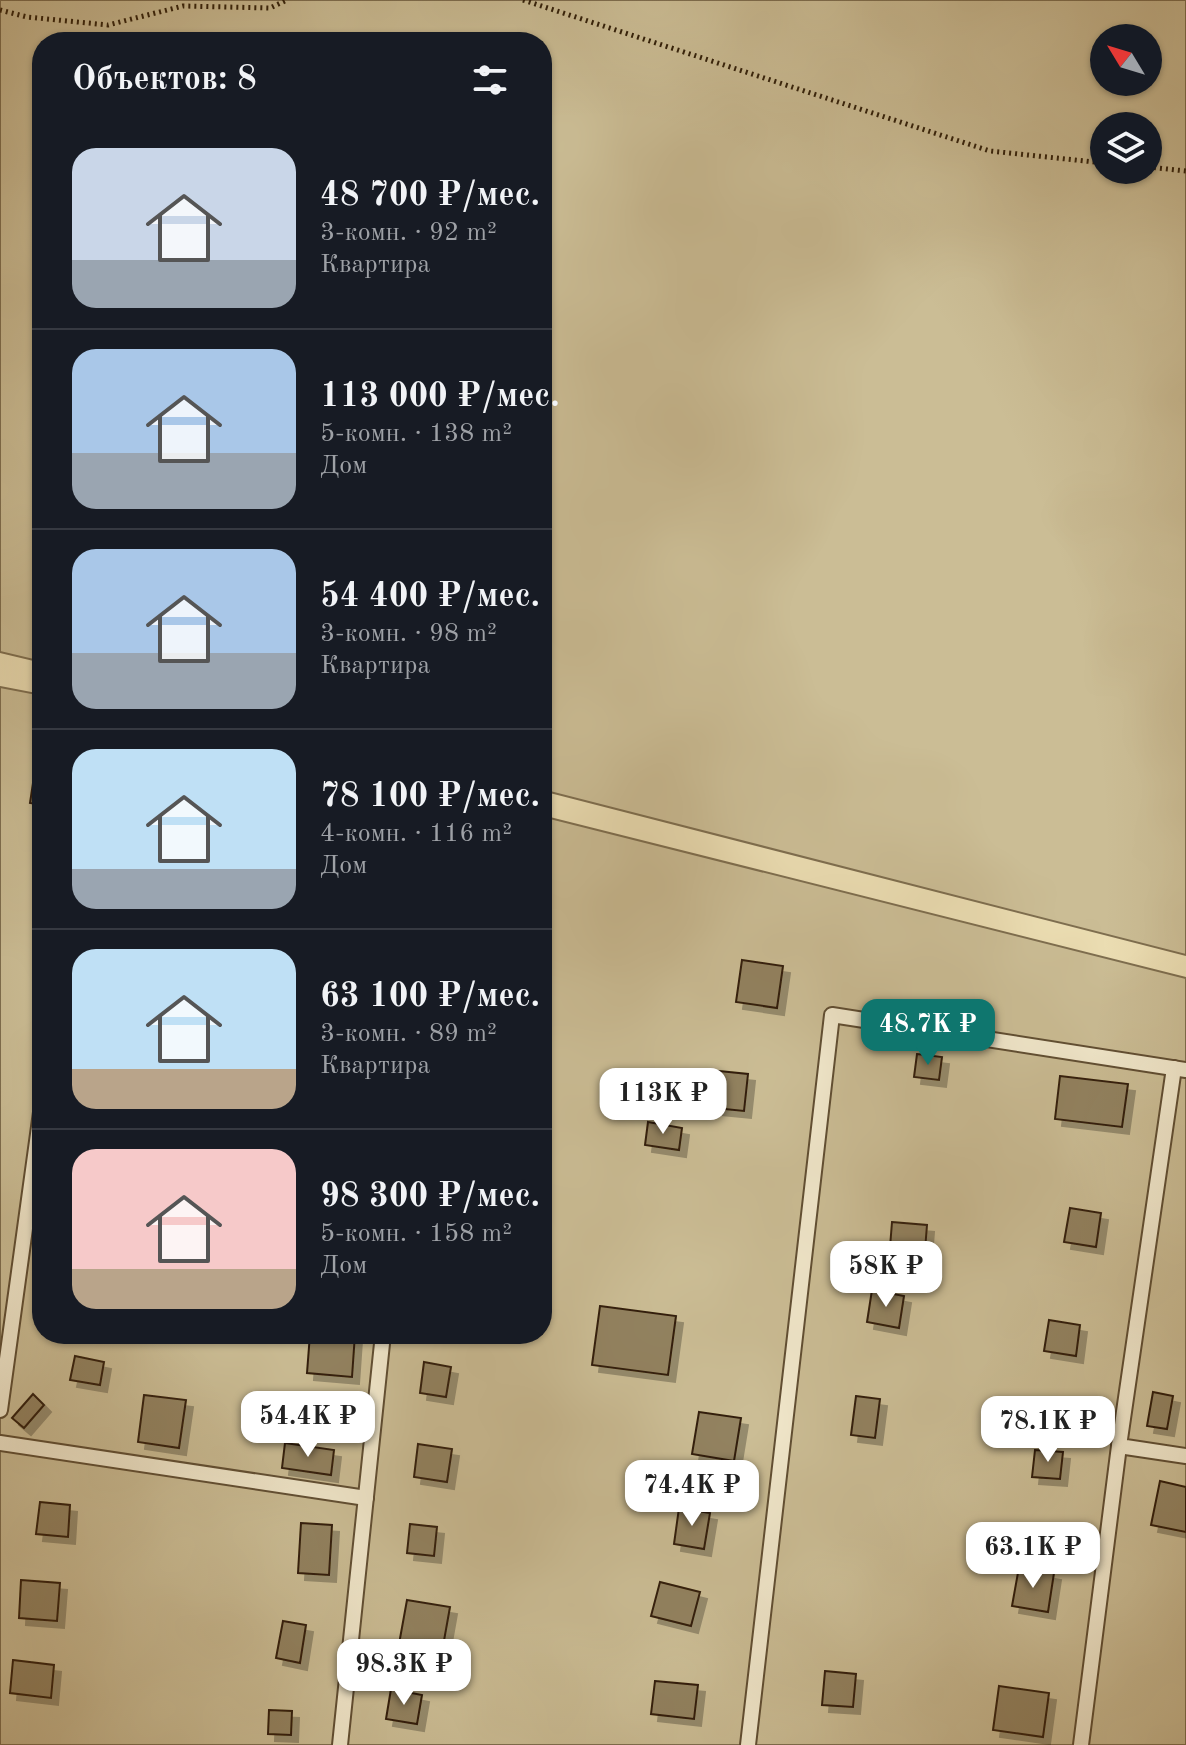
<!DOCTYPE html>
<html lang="ru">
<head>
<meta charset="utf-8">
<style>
  :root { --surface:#171b24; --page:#20242c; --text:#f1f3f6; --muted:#9ea1a6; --line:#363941; --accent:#0f766e }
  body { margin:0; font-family:"Old Standard TT",serif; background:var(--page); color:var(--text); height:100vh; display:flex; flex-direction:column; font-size:30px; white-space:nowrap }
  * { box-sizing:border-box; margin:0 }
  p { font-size:26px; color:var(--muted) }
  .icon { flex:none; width:44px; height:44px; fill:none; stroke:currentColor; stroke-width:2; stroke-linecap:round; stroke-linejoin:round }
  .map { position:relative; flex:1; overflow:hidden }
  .details { position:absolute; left:32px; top:32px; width:520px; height:1312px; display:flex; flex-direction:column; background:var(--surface); border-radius:32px; box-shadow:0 2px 6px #0004 }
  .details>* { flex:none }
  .needle { width:52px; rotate:308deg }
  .buttons { position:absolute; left:1090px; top:24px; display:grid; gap:16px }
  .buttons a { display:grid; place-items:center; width:72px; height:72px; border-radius:50%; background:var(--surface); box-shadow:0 2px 6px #0004; font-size:40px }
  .price { position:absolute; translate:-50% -68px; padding:0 18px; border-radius:16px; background:#fff; color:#222; font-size:26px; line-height:52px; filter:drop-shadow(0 2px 4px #0008) }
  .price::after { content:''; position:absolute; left:50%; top:48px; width:24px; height:18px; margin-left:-12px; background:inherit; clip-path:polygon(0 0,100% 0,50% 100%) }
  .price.current { background:var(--accent); color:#fff }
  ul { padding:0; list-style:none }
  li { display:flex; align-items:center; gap:24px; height:200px; padding:0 40px }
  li+li { border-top:2px solid var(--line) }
  li span { display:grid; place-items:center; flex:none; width:224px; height:160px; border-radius:24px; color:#555 }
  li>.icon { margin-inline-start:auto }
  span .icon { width:96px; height:96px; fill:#fffc; stroke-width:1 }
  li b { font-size:34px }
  h2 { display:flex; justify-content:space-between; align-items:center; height:96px; padding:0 40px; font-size:34px }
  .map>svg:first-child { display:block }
  .green { fill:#cbbd95; stroke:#7e6e4f; stroke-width:2; fill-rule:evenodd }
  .building { fill:#928261; stroke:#311f09; stroke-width:2; filter:url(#shadow) }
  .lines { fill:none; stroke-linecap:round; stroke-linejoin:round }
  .lane-casing { stroke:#604e33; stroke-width:18 }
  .path { stroke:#311f09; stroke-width:5; stroke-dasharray:2 4; stroke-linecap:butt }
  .lane { stroke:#f2e9cd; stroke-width:14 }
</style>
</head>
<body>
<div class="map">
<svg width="1186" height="1745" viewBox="0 0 1186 1745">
  <defs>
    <filter id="shadow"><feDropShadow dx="7" dy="7" stdDeviation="0" flood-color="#0004"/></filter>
  </defs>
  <rect width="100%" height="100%" fill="#ebddb2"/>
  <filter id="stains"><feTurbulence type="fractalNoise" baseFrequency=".0025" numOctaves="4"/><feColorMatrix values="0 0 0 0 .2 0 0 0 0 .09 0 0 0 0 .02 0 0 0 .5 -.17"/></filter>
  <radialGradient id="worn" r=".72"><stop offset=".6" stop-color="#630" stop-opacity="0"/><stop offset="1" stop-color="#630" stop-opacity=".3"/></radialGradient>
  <g class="green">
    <path d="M0 0H1186V955L542 790V42H42V662L0 652ZM1104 38H1148V82H1104ZM1104 126H1148V170H1104Z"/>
    <path d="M0 687 42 695V1334H542V816L1186 978V1745H0Z"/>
  </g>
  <g class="building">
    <path d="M35 770 42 771V805L30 803Z"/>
    <path d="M742 960 783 966 777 1008 736 1002Z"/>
    <path d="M917 1054 942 1057 939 1080 914 1077Z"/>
    <path d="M719 1071 748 1074 744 1111 715 1108Z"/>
    <path d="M1060 1076 1128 1084 1122 1127 1055 1119Z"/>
    <path d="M648 1122 682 1128 679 1150 645 1145Z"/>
    <path d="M1070 1208 1101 1213 1096 1247 1064 1242Z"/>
    <path d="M892 1222 927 1225 924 1263 889 1260Z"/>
    <path d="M872 1290 904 1296 899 1328 867 1322Z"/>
    <path d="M600 1306 676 1316 668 1375 592 1365Z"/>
    <path d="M1049 1320 1080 1325 1076 1356 1044 1351Z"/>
    <path d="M310 1334H355L352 1377 307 1373Z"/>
    <path d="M75 1356 104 1362 100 1385 70 1380Z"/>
    <path d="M424 1362 451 1367 446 1397 420 1393Z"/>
    <path d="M1153 1392 1173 1396 1167 1429 1147 1426Z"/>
    <path d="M33 1394 44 1405 24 1428 12 1418Z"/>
    <path d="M144 1395 186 1400 179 1448 138 1442Z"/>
    <path d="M856 1396 880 1399 875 1438 851 1435Z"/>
    <path d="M699 1412 741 1418 734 1461 692 1454Z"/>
    <path d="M285 1443 334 1450 331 1475 282 1468Z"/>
    <path d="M418 1444 452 1449 447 1482 414 1477Z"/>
    <path d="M1035 1450 1063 1452 1060 1479 1032 1477Z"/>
    <path d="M1160 1481 1186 1487V1532L1151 1525Z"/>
    <path d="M40 1502 70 1505 68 1537 36 1534Z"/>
    <path d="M679 1508 710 1513 704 1549 674 1544Z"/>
    <path d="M301 1523 332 1525 329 1575 298 1573Z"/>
    <path d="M410 1524 437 1527 434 1556 407 1553Z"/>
    <path d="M1019 1567 1054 1573 1048 1612 1012 1606Z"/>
    <path d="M21 1580 60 1583 57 1621 19 1618Z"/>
    <path d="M660 1582 700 1592 691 1626 651 1616Z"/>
    <path d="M407 1600 450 1607 440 1663 397 1655Z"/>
    <path d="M283 1621 306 1625 300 1663 276 1658Z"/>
    <path d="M13 1660 54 1665 51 1698 10 1693Z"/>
    <path d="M825 1671 856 1674 853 1707 822 1705Z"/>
    <path d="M655 1681 698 1685 694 1719 651 1714Z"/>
    <path d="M999 1686 1049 1693 1043 1737 993 1730Z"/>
    <path d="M391 1689 422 1695 417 1724 386 1719Z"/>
    <path d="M269 1710 292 1711 291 1735 268 1734Z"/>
  </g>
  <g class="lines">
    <g class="lane-casing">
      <g id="lane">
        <path d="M1174 1068 1119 1446 1186 1456"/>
        <path d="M0 1410 42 1105"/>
        <path d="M0 1443 366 1498"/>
        <path d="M340 1745 383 1334"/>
        <path d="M748 1745 832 1015 1186 1070"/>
        <path d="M1081 1745 1119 1446"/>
      </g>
    </g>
    <g class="path">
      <path d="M523 0 990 151 1104 163"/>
      <path d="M0 10 27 17 108 25 183 6 270 8 287 0"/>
      <path d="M1148 167 1186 171"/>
    </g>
    <use href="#lane" class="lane"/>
  </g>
  <rect width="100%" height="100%" filter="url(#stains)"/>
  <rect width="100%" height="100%" fill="url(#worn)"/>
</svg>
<div class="buttons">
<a><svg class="needle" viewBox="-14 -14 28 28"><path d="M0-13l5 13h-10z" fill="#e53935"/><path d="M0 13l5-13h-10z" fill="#9ea1a6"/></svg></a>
<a><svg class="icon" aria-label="layers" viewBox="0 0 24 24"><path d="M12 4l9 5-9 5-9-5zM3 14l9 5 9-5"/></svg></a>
</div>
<b class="price current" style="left:928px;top:1067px">48.7K ₽</b>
<b class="price" style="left:663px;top:1136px">113K ₽</b>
<b class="price" style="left:886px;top:1309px">58K ₽</b>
<b class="price" style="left:308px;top:1459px">54.4K ₽</b>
<b class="price" style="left:1048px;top:1464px">78.1K ₽</b>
<b class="price" style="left:692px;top:1528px">74.4K ₽</b>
<b class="price" style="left:1033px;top:1590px">63.1K ₽</b>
<b class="price" style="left:404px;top:1707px">98.3K ₽</b>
<section class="details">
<h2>Объектов: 8<svg class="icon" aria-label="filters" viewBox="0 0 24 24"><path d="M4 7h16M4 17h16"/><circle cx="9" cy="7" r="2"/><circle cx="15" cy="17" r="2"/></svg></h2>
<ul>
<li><span style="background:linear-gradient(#c9d6e8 70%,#9aa5b1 0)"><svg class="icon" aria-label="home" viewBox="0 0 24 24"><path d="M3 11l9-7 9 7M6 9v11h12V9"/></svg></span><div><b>48 700 ₽/мес.</b><p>3-комн. · 92 m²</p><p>Квартира</p></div></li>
<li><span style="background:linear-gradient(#a9c7e8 65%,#9aa5b1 0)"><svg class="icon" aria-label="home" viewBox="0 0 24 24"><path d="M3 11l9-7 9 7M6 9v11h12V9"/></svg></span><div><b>113 000 ₽/мес.</b><p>5-комн. · 138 m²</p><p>Дом</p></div></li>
<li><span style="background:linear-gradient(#a9c7e8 65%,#9aa5b1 0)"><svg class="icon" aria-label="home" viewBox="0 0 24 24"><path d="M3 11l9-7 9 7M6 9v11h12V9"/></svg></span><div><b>54 400 ₽/мес.</b><p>3-комн. · 98 m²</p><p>Квартира</p></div></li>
<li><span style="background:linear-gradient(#bfe0f5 75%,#9aa5b1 0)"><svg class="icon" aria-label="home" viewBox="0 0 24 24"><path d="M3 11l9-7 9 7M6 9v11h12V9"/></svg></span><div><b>78 100 ₽/мес.</b><p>4-комн. · 116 m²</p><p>Дом</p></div></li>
<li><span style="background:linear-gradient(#bfe0f5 75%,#b9a48a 0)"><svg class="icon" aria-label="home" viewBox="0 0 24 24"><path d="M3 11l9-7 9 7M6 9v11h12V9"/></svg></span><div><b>63 100 ₽/мес.</b><p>3-комн. · 89 m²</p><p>Квартира</p></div></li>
<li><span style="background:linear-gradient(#f6c9c9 75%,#b9a48a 0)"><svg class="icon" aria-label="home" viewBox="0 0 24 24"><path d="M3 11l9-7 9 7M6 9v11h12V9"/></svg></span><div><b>98 300 ₽/мес.</b><p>5-комн. · 158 m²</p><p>Дом</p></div></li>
</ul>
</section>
</div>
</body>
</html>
